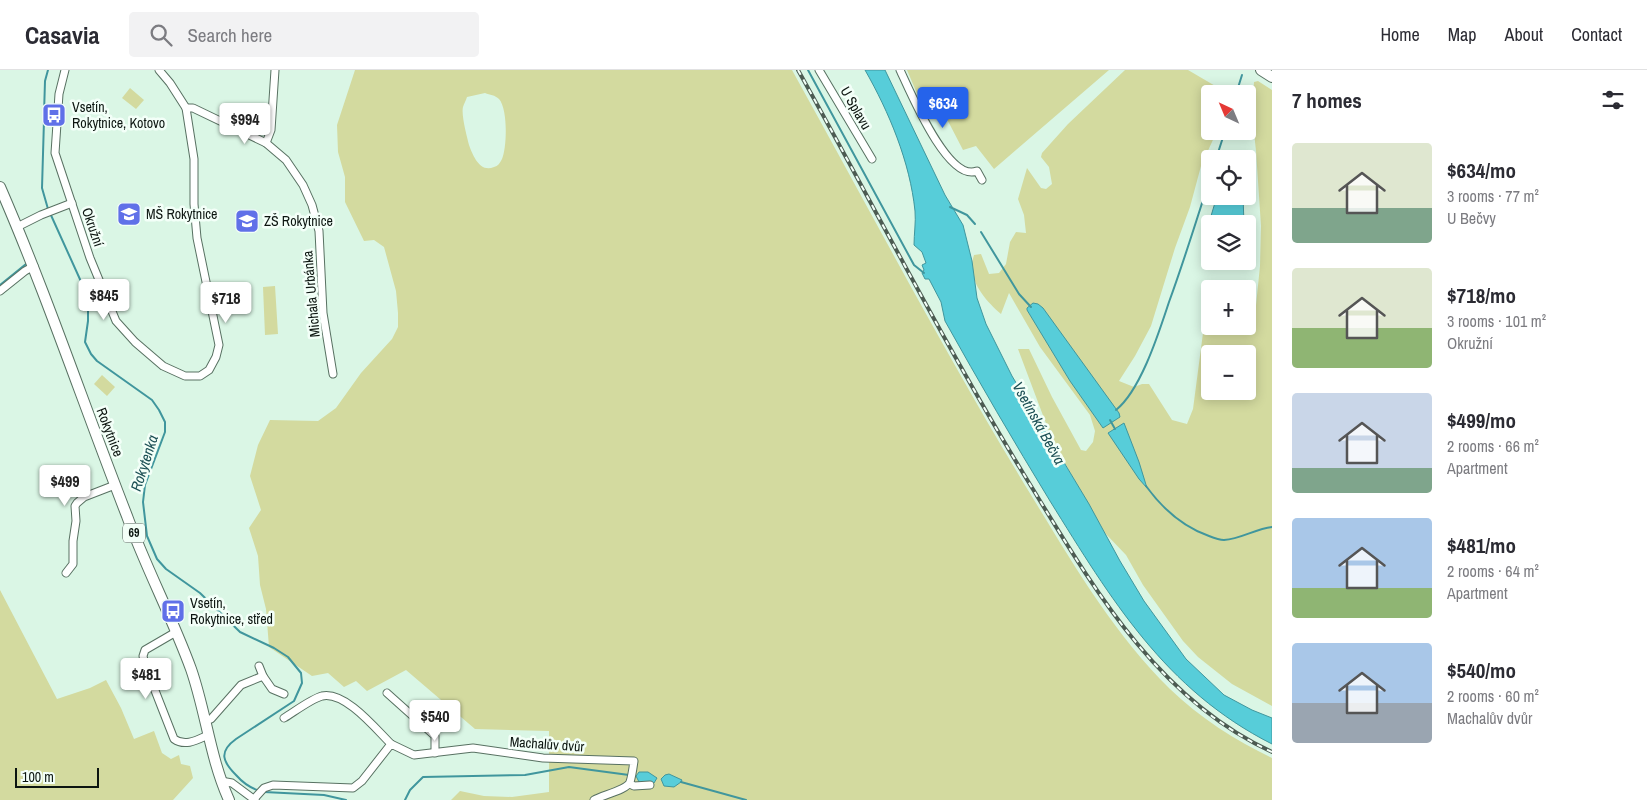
<!DOCTYPE html>
<html lang="en">
<head>
<meta charset="utf-8">
<style>
  :root { --surface:#fff; --page:#f2f2f3; --text:#2b2b33; --muted:#7c7c81; --line:#e1e1e2; --accent:#2563eb }
  body { margin:0; font-family:"Archivo Narrow",sans-serif; background:var(--page); color:var(--text); height:100vh; display:flex; flex-direction:column; font-size:19px; white-space:nowrap }
  * { box-sizing:border-box; margin:0 }
  p { font-size:16px; color:var(--muted) }
  .icon { flex:none; width:28px; height:28px; fill:none; stroke:currentColor; stroke-width:2; stroke-linecap:round; stroke-linejoin:round }
  .map { position:relative; flex:1; overflow:hidden }
  .panel { display:flex; flex-direction:column; background:var(--surface); width:375px }
  .panel>* { flex:none }
  .needle { width:32px; rotate:316deg }
  .fabs { position:absolute; left:1201px; top:15px; display:grid; gap:10px }
  .fabs a { display:grid; place-items:center; width:55px; height:55px; border-radius:5px; background:var(--surface); box-shadow:0 2px 12px #0003; font-size:25px }
  .scale { position:absolute; left:15px; bottom:12px; width:84px; box-sizing:border-box; padding-left:5px; border:2px solid #0c1510; border-top:0; font-size:14px; line-height:18px; white-space:nowrap; color:#0c1510; -webkit-text-stroke:4px #f3fff8; paint-order:stroke }
  .price { position:absolute; translate:-50% -42px; padding:0 11px; border-radius:5px; background:#fff; color:#222; font-size:16px; line-height:32px; filter:drop-shadow(0 1px 2px #0008) }
  .price::after { content:''; position:absolute; left:50%; top:30px; width:15px; height:11px; margin-left:-8px; background:inherit; clip-path:polygon(0 0,100% 0,50% 100%) }
  .price.active { background:var(--accent); color:#fff }
  ul { padding:0; list-style:none }
  li { display:flex; align-items:center; gap:15px; height:125px; padding:0 20px }
  li span { display:grid; place-items:center; flex:none; width:140px; height:100px; border-radius:5px; color:#555 }
  li>.icon { margin-inline-start:auto }
  span .icon { width:60px; height:60px; fill:#fffc; stroke-width:1 }
  li b { font-size:21px }
  h2 { display:flex; justify-content:space-between; align-items:center; height:60px; padding:0 20px; font-size:21px }
  header { display:flex; align-items:center; gap:30px; box-sizing:border-box; height:70px; padding:0 25px; background:var(--surface); border-bottom:1px solid var(--line) }
  header strong { font-size:24px }
  nav { display:flex; gap:28px; margin-inline-start:auto; font-size:18px }
  .search { width:350px; height:45px; background:var(--page); display:flex; align-items:center; gap:12px; box-sizing:border-box; padding:0 18px; border-radius:5px; color:var(--muted); font-size:19px }
  main { display:flex; flex:1; min-height:0 }
  .map>svg:first-child { display:block }
  .green { fill:#d3da9f; fill-rule:evenodd }
  .water { fill:#57cdd9; stroke:#40969d }
  .lines { fill:none; stroke-linecap:round; stroke-linejoin:round }
  .stream { stroke:#40969d; stroke-width:2 }
  .minor-casing { stroke:#587162; stroke-width:9 }
  .primary-casing { stroke:#587162; stroke-width:12 }
  .minor { stroke:#fff; stroke-width:7 }
  .primary { stroke:#fff; stroke-width:10 }
  .rail-casing { stroke:#4c5b52; stroke-width:4 }
  .rail { stroke:#f3fff8; stroke-width:2; stroke-dasharray:5.5; stroke-linecap:butt }
  .labels { text-anchor:middle; dominant-baseline:central; stroke-width:5; stroke-linejoin:round; paint-order:stroke }
  .shield { fill:#f3fff8; stroke:#515b56; stroke-width:1 }
  .shield-label { font-size:12px; font-weight:bold; fill:#0c1510 }
  .poi-label { font-size:14px; fill:#0c1510; stroke:#f3fff8; text-anchor:start }
  .street-label { font-size:14px; fill:#0c1510; stroke:#f3fff8 }
  .water-label { font-size:15px; font-style:italic; fill:#1d5055; stroke:#f3fff8 }
</style>
</head>
<body>
<header>
<strong>Casavia</strong>
<div class="search"><svg class="icon" aria-label="search" viewBox="0 0 24 24"><circle cx="10" cy="10" r="6"/><path d="M15 15l6 6"/></svg>Search here</div>
<nav><a>Home</a><a>Map</a><a>About</a><a>Contact</a></nav>
</header>
<main>
<div class="map">
<svg width="1272" height="730" viewBox="0 0 1272 730">
  <rect width="100%" height="100%" fill="#daf6e5"/>
  <g class="green">
    <path d="M355 0H792C871 142 946 286 1031 425 1072 492 1113 563 1170 619 1200 648 1235 670 1272 688V730H451L460 721 484 726 512 727 549 722V661L475 659 406 600 367 621 356 611 344 617 328 603 312 606 269 577 266 539 260 515 258 486 249 458 261 440 250 406 258 375 270 350 318 351 336 338 361 303 392 269 398 257V243L396 221 384 177 374 170 364 171 345 132V107L338 82 337 55ZM485 23C490 25 495 25 499 29 508 39 507 77 502 89 500 93 498 96 494 97 480 103 473 86 469 75 467 67 461 45 463 37 464 34 466 30 467 27Z"/>
    <path d="M907 0H1109L994 99 976 76 963 80 935 26 930 25 918 26Z"/>
    <path d="M1125 0H1188L1229 24H1210V61H1217L1201 96 1190 137 1175 178 1151 256 1135 286 1119 311 1134 317 1142 314H1149L1172 350 1187 354 1193 339 1203 263 1210 228V256H1248V239L1255 245 1260 196 1261 156 1256 81 1252 43 1254 12 1258 11 1272 20V636L1232 614 1198 587 1183 571 1143 515 1126 485 1104 462 1053 372 1018 279H1029L1052 327 1081 380 1086 381 1093 372 1095 361 1090 345 1040 277 1009 223 1001 244C985 230 966 209 974 185L981 184 989 204 999 203 1006 194 1010 172 1016 162 1026 163 1024 145 1018 129 1027 98 1041 118 1046 119 1052 114 1049 97 1041 87 1042 83 1068 54ZM1210 284H1248V321H1210Z"/>
    <path d="M130 18 144 30 136 39 122 28Z"/>
    <path d="M275 216 278 264 265 265 263 217Z"/>
    <path d="M102 305 115 317 107 326 94 314Z"/>
    <path d="M0 520 57 629 90 618 106 610 121 638 134 669 154 661 162 683 171 689 179 685 181 694 190 696 193 708 173 730H0Z"/>
  </g>
  <g class="water">
    <path d="M865 0H885L945 125 963 155 972 191 977 228 986 254 1012 306 1089 434 1120 491 1144 531 1186 589 1224 625 1252 640 1272 648V674C1165 620 1111 529 1050 431 1014 372 979 312 945 251L941 232 929 209H925L922 203 924 200 922 195 926 193 922 182 914 175C914 164 916 152 915 141 910 92 889 42 865 0Z"/>
    <path d="M1217 126H1243L1244 154H1219L1212 151 1211 146Z"/>
    <path d="M1033 233 1038 234 1043 238 1119 343 1120 347 1103 358 1070 311 1027 240V238Z"/>
    <path d="M1124 353 1139 392 1147 418 1139 409 1108 363Z"/>
    <path d="M639 702H648L657 708 654 713 644 715 639 712 636 706Z"/>
    <path d="M669 704 682 710 681 712 674 717 664 716 661 709 665 705Z"/>
  </g>
  <g class="lines">
    <g class="stream">
      <path d="M808 0 914 195 924 203"/>
      <path d="M1236 24 1242 5"/>
      <path d="M44 44 45 11 48 0"/>
      <path d="M44 50 42 118 48 139"/>
      <path d="M1216 89 1225 61"/>
      <path d="M950 137 967 145 975 154"/>
      <path d="M50 143 88 227V251L85 272 91 284 97 291 152 330 159 340 165 352V362L145 415 143 432 147 466 157 489 166 499 200 523 240 562 274 578 288 587 301 603 302 613 294 631 236 669C218 682 223 692 236 705 243 713 250 718 260 721"/>
      <path d="M981 162 1019 224 1031 237"/>
      <path d="M0 215 26 194"/>
      <path d="M1116 340C1141 320 1159 262 1169 232 1184 191 1197 149 1210 108"/>
      <path d="M1110 350 1115 359"/>
      <path d="M1146 416C1162 438 1183 457 1209 466 1214 468 1219 470 1224 470 1241 469 1255 459 1272 457"/>
      <path d="M681 712 746 730"/>
      <path d="M264 722 324 725 346 730"/>
      <path d="M405 730 410 720 423 707 525 705 569 697 629 705"/>
    </g>
    <g class="minor-casing">
      <g id="minor">
        <path d="M65 0 59 24 55 83 90 188 116 251 135 272 163 296 185 306H200L209 300 216 287 219 275 197 168 194 134V89L186 38 170 13 159 0"/>
        <path d="M819 0 872 89"/>
        <path d="M900 0C910 21 948 113 977 101L982 110"/>
        <path d="M186 38H193L266 73 286 90 303 115 312 135 319 161 323 243 333 304"/>
        <path d="M266 73 271 60 275 0"/>
        <path d="M17 157 41 145 72 133"/>
        <path d="M0 221 25 201 34 196"/>
        <path d="M66 503 73 494V471L76 451 75 436 77 433 84 427 115 415"/>
        <path d="M176 562 145 580 143 586 145 595 174 669C185 677 197 670 208 665"/>
        <path d="M259 596 263 606"/>
        <path d="M387 623 435 666V683"/>
        <path d="M284 648C294 642 311 629 322 626 345 621 375 658 391 674"/>
        <path d="M205 651 211 649 241 615 263 606 272 619 284 624"/>
        <path d="M221 711 232 713 255 730"/>
        <path d="M630 714 634 716 650 715"/>
        <path d="M254 729 264 718 273 715 353 718 362 711 391 674 414 685 473 678 543 688 634 691C633 698 632 706 630 712 627 720 602 725 594 730"/>
      </g>
    </g>
    <g class="primary-casing">
      <g id="primary">
        <path d="M1261 0 1272 7"/>
        <path d="M0 117C47 225 84 336 127 446 146 498 172 547 191 599 206 642 210 688 229 730"/>
      </g>
    </g>
    <use href="#minor" class="minor"/>
    <use href="#primary" class="primary"/>
    <g class="rail-casing">
      <path id="rail" d="M798 0C873 134 943 272 1023 403 1089 510 1153 627 1272 682"/>
    </g>
    <use href="#rail" class="rail"/>
  </g>
  <defs>
    <g id="bus-square" transform="scale(1.25)"><rect x="-9" y="-9" width="18" height="18" rx="4" fill="#6070e8" stroke="#f3fff8"/><path d="M-5-6H5V4H4V6H2V4H-2V6H-4V4H-5ZM-3.5-4V0h7V-4ZM-3.5 1.2v1.5H-2V1.2ZM2 1.2v1.5H3.5V1.2Z" fill="#fff"/></g>
    <g id="school-square" transform="scale(1.25)"><rect x="-9" y="-9" width="18" height="18" rx="4" fill="#6070e8" stroke="#f3fff8"/><path d="M0-5L7-2L0 1L-7-2ZM-4 1L0 2.5L4 1V4Q0 6-4 4Z" fill="#fff"/></g>
  </defs>
  <g fill-rule="evenodd">
    <use href="#bus-square" x="54" y="45"/>
    <use href="#school-square" x="129" y="144"/>
    <use href="#school-square" x="247" y="151"/>
    <use href="#bus-square" x="173" y="541"/>
  </g>
  <g class="labels">
    <rect class="shield" x="123" y="453.5" width="22" height="19" rx="4"/>
    <g class="shield-label">
      <text x="134" y="463">69</text>
    </g>
    <g class="poi-label">
      <text x="72" y="37">Vsetín,<tspan x="72" dy="16">Rokytnice, Kotovo</tspan></text>
      <text x="146" y="144">MŠ Rokytnice</text>
      <text x="264" y="151">ZŠ Rokytnice</text>
      <text x="190" y="533">Vsetín,<tspan x="190" dy="16">Rokytnice, střed</tspan></text>
    </g>
    <g class="street-label">
      <text transform="translate(856 38) rotate(60)">U Splavu</text>
      <text transform="translate(93 157) rotate(71)">Okružní</text>
      <text transform="translate(311 224) rotate(-95)">Michala Urbánka</text>
      <text transform="translate(110 362) rotate(69)">Rokytnice</text>
      <text transform="translate(547 674) rotate(4)">Machalův dvůr</text>
    </g>
    <g class="water-label">
      <text transform="translate(1039 353) rotate(61)">Vsetínská Bečva</text>
      <text transform="translate(144 393) rotate(-72)">Rokytenka</text>
    </g>
  </g>
</svg>
<div class="fabs">
<a><svg class="needle" viewBox="-14 -14 28 28"><path d="M0-13l5 13h-10z" fill="#e53935"/><path d="M0 13l5-13h-10z" fill="#7c7c81"/></svg></a>
<a><svg class="icon" aria-label="locate" viewBox="0 0 24 24"><circle cx="12" cy="12" r="6"/><path d="M12 2v4M12 18v4M2 12h4M18 12h4"/></svg></a>
<a><svg class="icon" aria-label="layers" viewBox="0 0 24 24"><path d="M12 4l9 5-9 5-9-5zM3 14l9 5 9-5"/></svg></a>
<a>+</a>
<a>−</a>
</div>
<div class="scale">100 m</div>
<b class="price active" style="left:943px;top:59px">$634</b>
<b class="price" style="left:245px;top:75px">$994</b>
<b class="price" style="left:104px;top:251px">$845</b>
<b class="price" style="left:226px;top:254px">$718</b>
<b class="price" style="left:65px;top:437px">$499</b>
<b class="price" style="left:146px;top:630px">$481</b>
<b class="price" style="left:435px;top:672px">$540</b>
</div>
<section class="panel">
<h2>7 homes<svg class="icon" aria-label="filters" viewBox="0 0 24 24"><path d="M4 7h16M4 17h16"/><circle cx="9" cy="7" r="2"/><circle cx="15" cy="17" r="2"/></svg></h2>
<ul>
<li><span style="background:linear-gradient(#dfe7d0 65%,#7fa58c 0)"><svg class="icon" aria-label="home" viewBox="0 0 24 24"><path d="M3 11l9-7 9 7M6 9v11h12V9"/></svg></span><div><b>$634/mo</b><p>3 rooms · 77 m²</p><p>U Bečvy</p></div></li>
<li><span style="background:linear-gradient(#dfe7d0 60%,#8fb573 0)"><svg class="icon" aria-label="home" viewBox="0 0 24 24"><path d="M3 11l9-7 9 7M6 9v11h12V9"/></svg></span><div><b>$718/mo</b><p>3 rooms · 101 m²</p><p>Okružní</p></div></li>
<li><span style="background:linear-gradient(#c9d6e8 75%,#7fa58c 0)"><svg class="icon" aria-label="home" viewBox="0 0 24 24"><path d="M3 11l9-7 9 7M6 9v11h12V9"/></svg></span><div><b>$499/mo</b><p>2 rooms · 66 m²</p><p>Apartment</p></div></li>
<li><span style="background:linear-gradient(#a9c7e8 70%,#8fb573 0)"><svg class="icon" aria-label="home" viewBox="0 0 24 24"><path d="M3 11l9-7 9 7M6 9v11h12V9"/></svg></span><div><b>$481/mo</b><p>2 rooms · 64 m²</p><p>Apartment</p></div></li>
<li><span style="background:linear-gradient(#a9c7e8 60%,#9aa5b1 0)"><svg class="icon" aria-label="home" viewBox="0 0 24 24"><path d="M3 11l9-7 9 7M6 9v11h12V9"/></svg></span><div><b>$540/mo</b><p>2 rooms · 60 m²</p><p>Machalův dvůr</p></div></li>
</ul>
</section>
</main>
</body>
</html>
